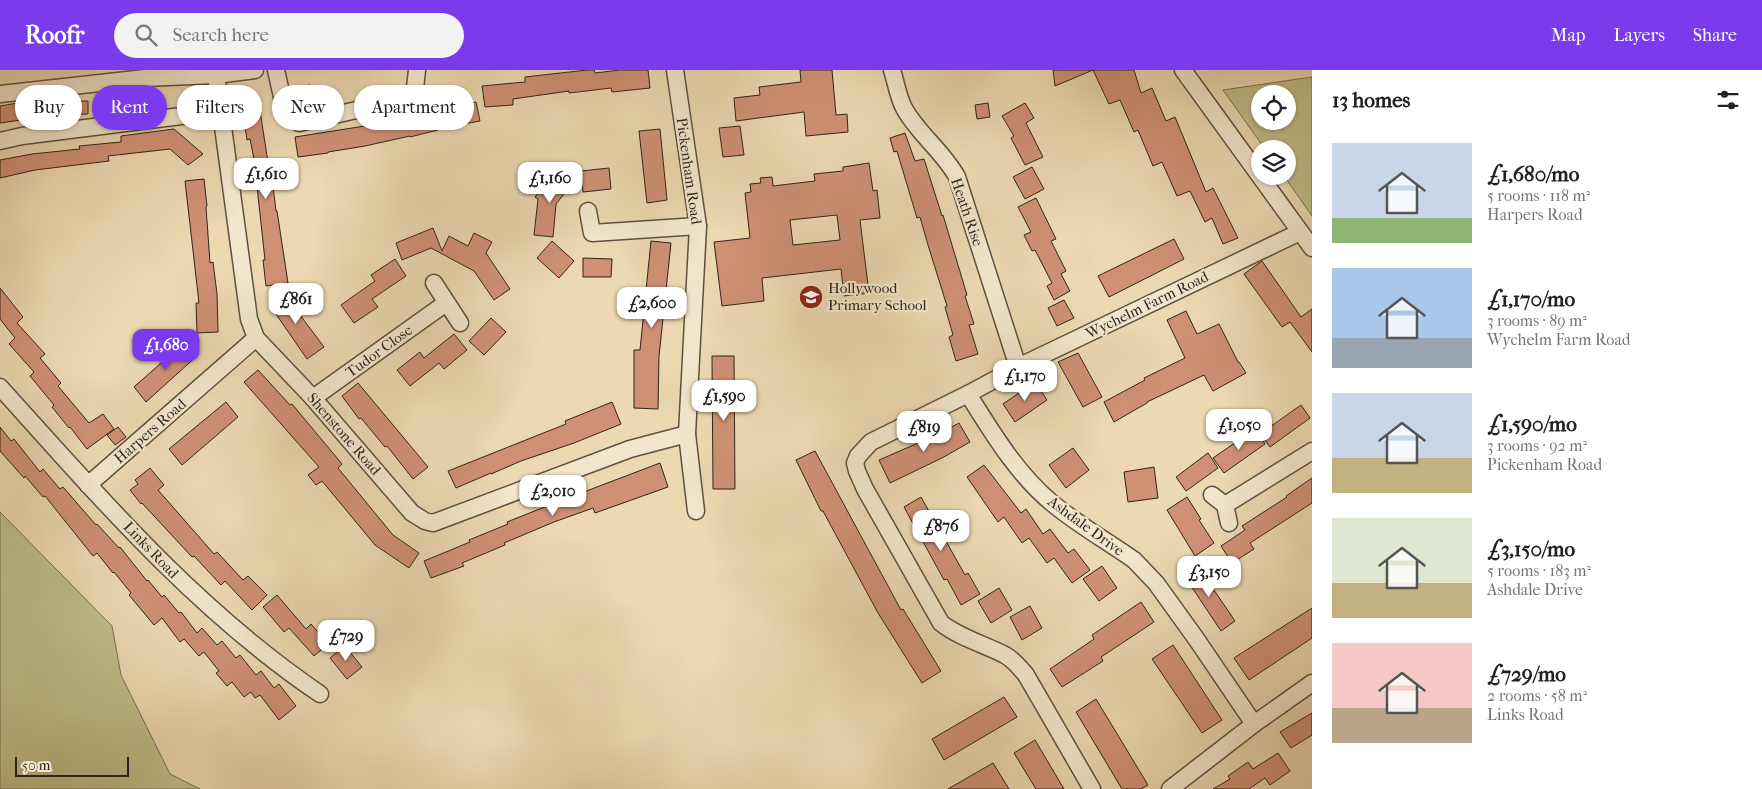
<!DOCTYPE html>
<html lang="en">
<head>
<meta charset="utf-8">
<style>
  :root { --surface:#fff; --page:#f2f2f2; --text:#202124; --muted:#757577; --accent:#7c3aed }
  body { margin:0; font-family:"IM FELL French Canon",serif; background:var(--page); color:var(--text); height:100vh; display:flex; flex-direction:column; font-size:19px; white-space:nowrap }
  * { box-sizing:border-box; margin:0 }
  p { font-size:16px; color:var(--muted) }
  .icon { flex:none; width:28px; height:28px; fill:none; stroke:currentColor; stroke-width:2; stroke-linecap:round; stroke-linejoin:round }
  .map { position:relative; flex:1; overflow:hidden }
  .drawer { display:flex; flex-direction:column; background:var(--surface); width:450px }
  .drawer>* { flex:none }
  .hud { position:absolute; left:15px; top:15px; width:475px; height:45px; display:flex; gap:10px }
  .tools { position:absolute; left:1251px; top:15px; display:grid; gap:10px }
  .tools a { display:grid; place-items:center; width:45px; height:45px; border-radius:50%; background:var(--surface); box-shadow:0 1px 4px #0004; font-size:25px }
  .scale { position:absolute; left:15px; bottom:12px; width:114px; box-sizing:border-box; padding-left:5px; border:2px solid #30231e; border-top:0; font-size:14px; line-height:18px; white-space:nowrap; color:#30231e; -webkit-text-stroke:4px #f3e6cc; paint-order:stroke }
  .price { position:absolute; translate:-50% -42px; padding:0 11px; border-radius:10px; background:#fff; color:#222; font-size:16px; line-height:32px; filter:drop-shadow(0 1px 2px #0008) }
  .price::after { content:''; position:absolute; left:50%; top:30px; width:15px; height:11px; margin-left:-8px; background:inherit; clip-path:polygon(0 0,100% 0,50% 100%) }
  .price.selected { background:var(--accent); color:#fff }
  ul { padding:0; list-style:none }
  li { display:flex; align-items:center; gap:15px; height:125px; padding:0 20px }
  li span { display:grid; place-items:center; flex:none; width:140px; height:100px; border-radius:0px; color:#555 }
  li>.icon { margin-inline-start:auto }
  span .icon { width:60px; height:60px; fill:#fffc; stroke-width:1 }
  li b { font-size:21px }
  h2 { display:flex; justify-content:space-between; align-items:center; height:60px; padding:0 20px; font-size:21px }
  .tag { padding:0 18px; border-radius:22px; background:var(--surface); box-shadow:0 1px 4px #0004; font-size:18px; line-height:45px }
  .tag.selected { background:var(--accent); color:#fff }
  header { display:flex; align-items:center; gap:30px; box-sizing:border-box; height:70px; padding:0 25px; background:var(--accent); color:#fff }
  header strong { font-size:24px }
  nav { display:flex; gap:28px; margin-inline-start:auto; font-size:18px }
  .search { width:350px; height:45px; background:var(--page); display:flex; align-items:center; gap:12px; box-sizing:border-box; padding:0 18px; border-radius:28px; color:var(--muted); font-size:19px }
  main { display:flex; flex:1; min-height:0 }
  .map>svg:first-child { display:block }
  .green { fill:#bfbc87; stroke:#787052; fill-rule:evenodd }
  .building { fill:#cf9074; stroke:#30231e; fill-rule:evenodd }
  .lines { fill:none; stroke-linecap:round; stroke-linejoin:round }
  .minor-casing { stroke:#5f5043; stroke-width:19 }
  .minor { stroke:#f3e6cc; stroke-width:16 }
  .labels { text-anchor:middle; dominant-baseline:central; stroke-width:4.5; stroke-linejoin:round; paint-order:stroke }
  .street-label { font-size:15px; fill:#30231e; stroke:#f3e6cc }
  .poi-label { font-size:15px; fill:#30231e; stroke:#f3e6cc; text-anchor:start }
</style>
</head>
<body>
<header>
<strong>Roofr</strong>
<div class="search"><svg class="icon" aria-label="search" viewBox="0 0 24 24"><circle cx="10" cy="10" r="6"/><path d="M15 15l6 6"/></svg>Search here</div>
<nav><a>Map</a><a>Layers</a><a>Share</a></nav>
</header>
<main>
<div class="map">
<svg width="1312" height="719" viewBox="0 0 1312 719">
  <rect width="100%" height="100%" fill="#ecd8b1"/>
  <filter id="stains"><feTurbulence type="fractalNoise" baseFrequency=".004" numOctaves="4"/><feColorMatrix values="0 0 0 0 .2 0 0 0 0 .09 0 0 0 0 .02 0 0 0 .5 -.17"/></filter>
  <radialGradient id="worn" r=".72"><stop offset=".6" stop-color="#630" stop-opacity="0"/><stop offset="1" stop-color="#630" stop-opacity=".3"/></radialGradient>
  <g class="green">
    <path d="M1312 7V146L1284 106H1288V79H1265L1223 20ZM1260 24H1288V51H1260Z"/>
    <path d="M0 442 112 556 121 605 170 704 200 719H0Z"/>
  </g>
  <g class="building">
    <path d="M587 0H594L595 3 620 0H648L650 18 612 22 611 18 569 23V21L513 29V35L485 37 482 16 525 12V7Z"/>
    <path d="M800 0H832L836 45 847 44 848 62 806 66 804 42 736 51 734 28 760 25 759 17 801 12Z"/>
    <path d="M1053 0H1134L1141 23 1152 18 1166 51 1175 47 1206 122 1213 118 1238 168 1223 174 1212 148 1205 152 1190 121 1177 126 1162 92 1153 96 1138 60 1134 62 1120 30 1109 34 1093 0 1055 16Z"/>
    <path d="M310 15 312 29 305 30 306 37 295 38 292 18Z"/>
    <path d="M53 31H88V44L53 45Z"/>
    <path d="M476 32 480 51 437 59 438 60 410 67V66L365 76 328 82V83L298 87 295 67 371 55V54Z"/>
    <path d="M18 33 21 50 0 53V36Z"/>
    <path d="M988 33 990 47 977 49 975 35Z"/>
    <path d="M1025 33 1034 48 1026 53 1043 87 1025 95 1011 68 1014 66 1002 46Z"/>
    <path d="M259 34 269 99H271L276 141H277L288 213 266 216 263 190H265L254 89 250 69 247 70 242 37Z"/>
    <path d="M740 56 744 85 723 87 719 58Z"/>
    <path d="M174 59 203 84 188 95 170 79 108 86 109 91 35 100 0 108V90L32 84 80 79 79 76 121 72V66Z"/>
    <path d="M660 59 667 130 647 133 639 61Z"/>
    <path d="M905 63 915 91 924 89 942 146 943 145 967 225 965 226 974 254 969 255 978 284 956 291 949 267 953 265 945 237 947 236 928 175 920 147 917 148 897 81 894 82 890 68Z"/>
    <path d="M869 93 873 121 877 120 880 148 860 150 869 223 844 226 841 199 762 208 764 231 722 236 714 172 750 168 745 123 751 122 750 114 761 113 760 108 772 107 773 116 815 111 814 104 843 101V97ZM837 145 840 170 793 175 790 150Z"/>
    <path d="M1032 97 1044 119 1025 129 1013 107Z"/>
    <path d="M609 98 611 119 583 122 581 101Z"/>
    <path d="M556 101 572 114 556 134 553 167 534 165 538 129 535 127Z"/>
    <path d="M204 109 207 136 206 137 210 193 213 192 217 224 218 262 197 263 196 233H199L185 111Z"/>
    <path d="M1036 128 1056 169 1051 171 1066 201 1061 204 1070 221 1054 230 1047 216 1052 213 1035 180 1032 181 1024 165 1031 162 1018 137Z"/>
    <path d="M433 158 442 181 449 166 468 176 474 163 492 172 486 183 510 219 494 230 474 201 431 178 402 190 396 173Z"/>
    <path d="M1174 169 1184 189 1109 227 1098 206Z"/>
    <path d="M552 171 574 191 559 208 537 188Z"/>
    <path d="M651 171 671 173 659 286 658 339 634 338V280H640Z"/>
    <path d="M583 188 612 189 611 207H583Z"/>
    <path d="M395 189 406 206 372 229 378 237 354 253 341 235 375 211 371 205Z"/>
    <path d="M1262 191 1301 247 1312 239V282L1290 252 1282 257 1244 204Z"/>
    <path d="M0 218 23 247 17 253 45 284 40 288 61 313 58 316 89 353 103 344 114 359 87 379 70 357 69 358 52 337 54 335 30 306 34 302 9 274 15 268 0 249Z"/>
    <path d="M286 221 303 244 300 245 324 277 307 289 269 234Z"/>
    <path d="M1064 230 1074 248 1057 256 1048 238Z"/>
    <path d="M1186 241 1197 264 1219 254 1238 292H1239L1246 303 1213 321 1204 305 1147 332V333L1114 352 1104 332 1145 310 1144 308 1185 288 1167 250Z"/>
    <path d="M491 248 506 262 484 285 469 271Z"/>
    <path d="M454 264 467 280 444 299 439 293 410 316 397 300 420 282 424 288Z"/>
    <path d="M187 270 199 284 146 332 134 317Z"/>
    <path d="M1078 283 1102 327 1083 337 1058 292Z"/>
    <path d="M712 286H734L735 419H713Z"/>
    <path d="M258 300 290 335 292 334 342 394 338 398 393 465 419 483 409 498 375 475 322 411 316 415 308 405 319 397 244 312Z"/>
    <path d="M1035 312 1047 330 1015 352 1003 334Z"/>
    <path d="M358 313 428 397 413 409 387 376 385 377 361 348 359 349 342 326Z"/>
    <path d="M226 332 238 347 182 395 169 379Z"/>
    <path d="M612 332 621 354 574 373 521 391 491 404V403L456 418 448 401 566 354 565 351Z"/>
    <path d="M1301 335 1310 348 1270 377 1260 364Z"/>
    <path d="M959 353 970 372 942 388 890 413 879 390 932 367V368Z"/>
    <path d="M0 357 11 371 14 369 40 402 43 399 60 419 63 417 96 455 97 454 119 478 120 477 147 511 148 510 162 527 164 525 179 543 181 542 197 563 202 558 217 575 222 571 236 588 240 585 256 605 261 601 274 618 279 614 296 636 279 650 260 625 255 628 251 622 244 627 232 612 227 616 216 603 219 601 204 582 199 586 184 569 180 572 162 548 154 555 129 525 131 523 114 502 113 503 97 483 93 486 45 426 43 427 25 406 24 408 0 381Z"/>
    <path d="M118 357 126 367 115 375 107 365Z"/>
    <path d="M1255 359 1265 374 1224 403 1213 388Z"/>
    <path d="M1073 378 1089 400 1066 418 1049 395Z"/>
    <path d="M815 381 901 540 903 539 941 601 922 613 878 543 823 441H821L796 390Z"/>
    <path d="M1208 383 1218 398 1186 421 1176 407Z"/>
    <path d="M660 393 668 417 595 443 593 438 554 452 504 473 505 475 462 493 464 496 431 508 424 491 470 472 469 470 508 454 507 452 547 436Z"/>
    <path d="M984 395 1021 443 1026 439 1043 464 1050 459 1068 483 1074 479 1090 500 1072 513 1054 488 1047 493 1029 468 1022 473 1004 447 998 452 967 407Z"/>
    <path d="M1154 397 1158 428 1128 432 1124 402Z"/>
    <path d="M150 398 164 415 158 420 214 484 217 482 243 510 248 506 267 525 252 540 225 511 221 515 194 486 192 487 142 433 141 434 130 420 138 414 135 410Z"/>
    <path d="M1312 408V433L1250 473 1254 479 1232 493 1221 476 1245 460 1242 456 1287 427 1286 426Z"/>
    <path d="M921 427 965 505 968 503 980 524 961 535 947 509 944 510 904 437Z"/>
    <path d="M1187 427 1201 449 1199 450 1214 473 1195 486 1167 440Z"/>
    <path d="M1197 495 1235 551 1221 561 1183 504Z"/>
    <path d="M1102 496 1117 518 1099 531 1083 509Z"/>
    <path d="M999 518 1012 540 991 553 978 531Z"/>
    <path d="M277 525 306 559 311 554 328 574 314 586 289 558 284 562 263 537Z"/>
    <path d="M1141 532 1154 552 1101 587 1103 591 1062 617 1050 599 1094 569 1092 565Z"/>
    <path d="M1030 536 1042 558 1022 570 1010 547Z"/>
    <path d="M1312 538V568L1249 610 1234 588Z"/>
    <path d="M1173 575 1222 650 1202 663 1152 589Z"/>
    <path d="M345 576 362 597 347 609 330 588Z"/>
    <path d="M1004 627 1017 647 944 690 932 669Z"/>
    <path d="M1096 629 1148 715 1141 719H1122L1076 642Z"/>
    <path d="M1312 643V665L1291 678 1280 662Z"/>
    <path d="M1035 670 1064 719H1036L1014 683Z"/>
    <path d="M1278 683 1290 701 1270 715 1265 708 1249 719H1213L1230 709 1228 706 1248 692 1253 699Z"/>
    <path d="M993 693 1009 719H948Z"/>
  </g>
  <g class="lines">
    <g class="minor-casing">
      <g id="minor">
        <path d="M276 0 286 45 299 53 414 27 417 0"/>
        <path d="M675 0 698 156 687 364 696 441"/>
        <path d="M892 0C896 12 898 27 904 38 918 64 943 81 957 107L1018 297"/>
        <path d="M1183 0 1312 178"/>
        <path d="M216 5 249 249 256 268 313 328 412 443 425 451 433 453 630 379 687 364"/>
        <path d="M0 24 145 8 216 5 255 0"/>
        <path d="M0 71 22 66 221 41"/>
        <path d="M588 141 592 163 698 156"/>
        <path d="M434 213 460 253"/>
        <path d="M0 317C99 427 196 540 320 624"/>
        <path d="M968 324C992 362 1016 403 1052 433 1077 454 1107 471 1134 490L1156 513 1197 570 1254 654"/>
        <path d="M313 328 446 233"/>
        <path d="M88 415 256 268"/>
        <path d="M1212 425 1225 435 1229 453"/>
        <path d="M1225 435 1312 381"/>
        <path d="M1092 719 1026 605C1020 598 1014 590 1005 585 984 574 960 568 941 553L865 419 857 401 855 393 858 386 871 372 968 324 1018 297 1300 162"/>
        <path d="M1170 719 1254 654 1312 613"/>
      </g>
    </g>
    <use href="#minor" class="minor"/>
  </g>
  <defs>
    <g id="school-disc" transform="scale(1.25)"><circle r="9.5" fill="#8f2418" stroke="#f3e6cc"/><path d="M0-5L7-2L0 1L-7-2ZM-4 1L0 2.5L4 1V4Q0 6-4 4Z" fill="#fff"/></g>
  </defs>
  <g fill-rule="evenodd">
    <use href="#school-disc" x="811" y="227"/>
  </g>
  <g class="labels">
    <g class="street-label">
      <text transform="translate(689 101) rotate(82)">Pickenham Road</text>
      <text transform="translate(967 142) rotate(71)">Heath Rise</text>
      <text transform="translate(1147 235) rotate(-26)">Wychelm Farm Road</text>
      <text transform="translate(379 281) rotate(-36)">Tudor Close</text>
      <text transform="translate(150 361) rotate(-41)">Harpers Road</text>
      <text transform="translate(344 364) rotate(49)">Shenstone Road</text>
      <text transform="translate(1086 456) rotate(36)">Ashdale Drive</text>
      <text transform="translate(151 480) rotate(46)">Links Road</text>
    </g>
    <g class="poi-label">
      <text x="828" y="218">Hollywood<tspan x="828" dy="17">Primary School</tspan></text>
    </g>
  </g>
  <rect width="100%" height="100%" filter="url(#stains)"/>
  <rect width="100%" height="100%" fill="url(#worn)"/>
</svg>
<div class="tools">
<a><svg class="icon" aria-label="locate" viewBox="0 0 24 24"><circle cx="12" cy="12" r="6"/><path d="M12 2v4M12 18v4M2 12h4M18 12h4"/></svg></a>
<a><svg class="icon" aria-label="layers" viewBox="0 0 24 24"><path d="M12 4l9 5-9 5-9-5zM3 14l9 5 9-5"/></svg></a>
</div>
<div class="scale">50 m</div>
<b class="price" style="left:266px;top:130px">£1,610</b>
<b class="price" style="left:550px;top:134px">£1,160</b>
<b class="price" style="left:296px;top:255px">£861</b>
<b class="price" style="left:652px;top:259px">£2,600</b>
<b class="price selected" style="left:166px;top:301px">£1,680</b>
<b class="price" style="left:1025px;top:332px">£1,170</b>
<b class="price" style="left:724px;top:352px">£1,590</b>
<b class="price" style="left:1239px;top:381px">£1,050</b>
<b class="price" style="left:924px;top:383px">£819</b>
<b class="price" style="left:553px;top:447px">£2,010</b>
<b class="price" style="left:941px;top:482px">£876</b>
<b class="price" style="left:1209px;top:528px">£3,150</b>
<b class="price" style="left:346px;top:592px">£729</b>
<div class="hud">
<a class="tag">Buy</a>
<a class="tag selected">Rent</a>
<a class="tag">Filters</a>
<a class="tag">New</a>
<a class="tag">Apartment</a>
</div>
</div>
<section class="drawer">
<h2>13 homes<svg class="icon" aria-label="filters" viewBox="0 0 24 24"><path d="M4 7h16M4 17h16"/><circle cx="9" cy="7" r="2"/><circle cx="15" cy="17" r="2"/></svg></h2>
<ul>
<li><span style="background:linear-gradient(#c9d6e8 75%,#8fb573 0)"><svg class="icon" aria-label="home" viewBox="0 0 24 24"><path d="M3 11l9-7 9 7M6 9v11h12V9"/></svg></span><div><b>£1,680/mo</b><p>5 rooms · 118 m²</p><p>Harpers Road</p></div></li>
<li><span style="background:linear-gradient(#a9c7e8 70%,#9aa5b1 0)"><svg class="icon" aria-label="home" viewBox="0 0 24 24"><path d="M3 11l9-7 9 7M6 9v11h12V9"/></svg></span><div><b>£1,170/mo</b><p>3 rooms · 89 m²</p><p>Wychelm Farm Road</p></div></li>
<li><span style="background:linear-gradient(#c9d6e8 65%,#c2b280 0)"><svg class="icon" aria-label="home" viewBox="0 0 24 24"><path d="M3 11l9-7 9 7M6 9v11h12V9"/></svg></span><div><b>£1,590/mo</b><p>3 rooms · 92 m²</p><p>Pickenham Road</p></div></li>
<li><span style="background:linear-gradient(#dfe7d0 65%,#c2b280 0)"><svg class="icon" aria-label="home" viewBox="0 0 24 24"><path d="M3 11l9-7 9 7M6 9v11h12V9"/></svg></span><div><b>£3,150/mo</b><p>5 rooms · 183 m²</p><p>Ashdale Drive</p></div></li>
<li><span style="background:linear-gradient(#f6c9c9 65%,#b9a48a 0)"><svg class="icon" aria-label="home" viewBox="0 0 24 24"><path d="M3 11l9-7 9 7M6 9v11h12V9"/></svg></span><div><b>£729/mo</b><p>2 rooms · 58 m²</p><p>Links Road</p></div></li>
</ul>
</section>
</main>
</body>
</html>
